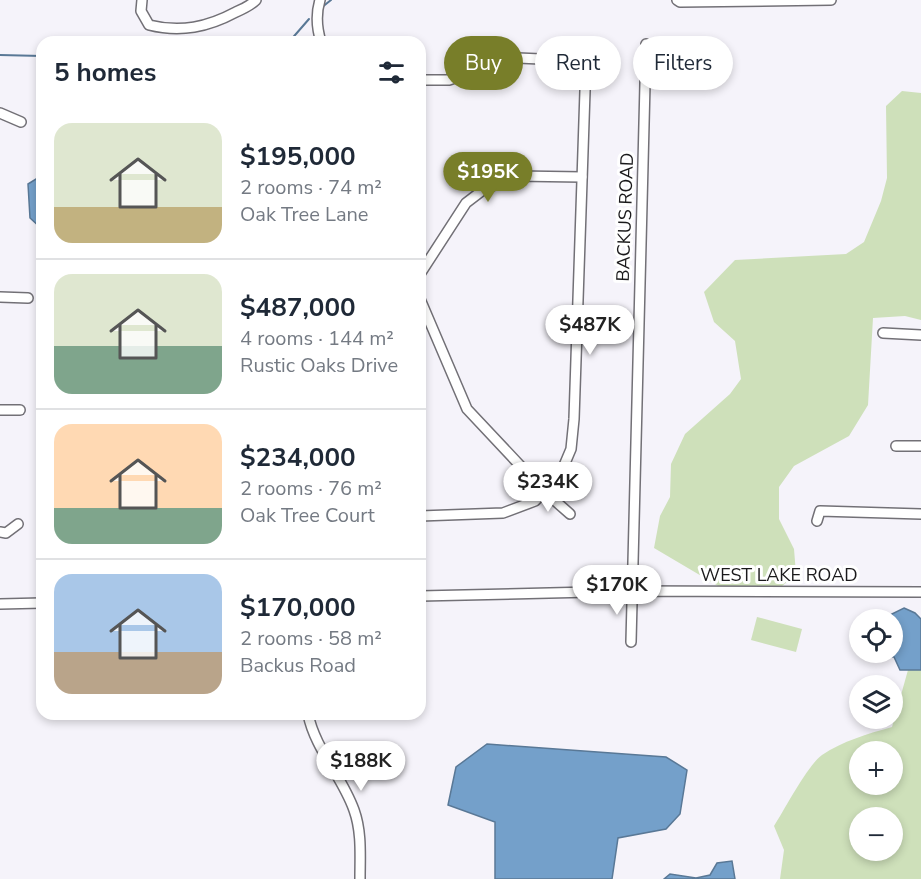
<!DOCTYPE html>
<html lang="en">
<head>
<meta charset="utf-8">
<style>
  :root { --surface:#fff; --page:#f6f6f7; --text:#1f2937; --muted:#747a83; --line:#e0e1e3; --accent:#787e29 }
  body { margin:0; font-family:"Nunito Sans",sans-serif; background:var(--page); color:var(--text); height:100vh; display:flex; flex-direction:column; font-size:22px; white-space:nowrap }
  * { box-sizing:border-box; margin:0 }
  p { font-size:20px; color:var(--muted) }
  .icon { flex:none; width:33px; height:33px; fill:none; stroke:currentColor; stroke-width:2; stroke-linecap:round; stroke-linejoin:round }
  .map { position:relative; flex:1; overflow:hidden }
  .drawer { position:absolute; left:36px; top:36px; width:390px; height:684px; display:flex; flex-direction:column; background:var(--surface); border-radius:18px; box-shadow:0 3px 9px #0003 }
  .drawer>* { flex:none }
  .banner { position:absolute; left:444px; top:36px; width:387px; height:54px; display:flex; gap:12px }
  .controls { position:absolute; left:849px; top:609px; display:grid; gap:12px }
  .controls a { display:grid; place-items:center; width:54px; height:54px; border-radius:50%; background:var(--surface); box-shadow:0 3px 9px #0003; font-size:30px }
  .price { position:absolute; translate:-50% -51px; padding:0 14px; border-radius:21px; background:#fff; color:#222; font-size:20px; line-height:39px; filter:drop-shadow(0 2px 3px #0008) }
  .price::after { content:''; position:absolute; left:50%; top:36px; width:18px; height:14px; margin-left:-9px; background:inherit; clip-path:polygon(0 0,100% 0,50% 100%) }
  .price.current { background:var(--accent); color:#fff }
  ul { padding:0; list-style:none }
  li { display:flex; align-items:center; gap:18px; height:150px; padding:0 18px }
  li+li { border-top:2px solid var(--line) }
  li span { display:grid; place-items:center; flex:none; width:168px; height:120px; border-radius:18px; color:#555 }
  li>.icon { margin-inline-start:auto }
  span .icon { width:72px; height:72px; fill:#fffc; stroke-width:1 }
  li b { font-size:26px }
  h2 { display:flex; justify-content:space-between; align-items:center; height:72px; padding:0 18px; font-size:26px }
  .chip { padding:0 21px; border-radius:27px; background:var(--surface); box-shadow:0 3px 9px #0003; font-size:21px; line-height:54px }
  .chip.current { background:var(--accent); color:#fff }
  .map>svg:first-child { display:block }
  .green { fill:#cee0ba; fill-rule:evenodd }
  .water { fill:#74a0ca; stroke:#597896; stroke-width:1.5 }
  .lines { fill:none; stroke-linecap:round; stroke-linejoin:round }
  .stream { stroke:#597896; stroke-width:2 }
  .minor-casing { stroke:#727076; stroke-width:12 }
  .minor { stroke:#fff; stroke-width:9 }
  .labels { text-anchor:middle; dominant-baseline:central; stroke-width:6; stroke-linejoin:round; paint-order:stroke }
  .street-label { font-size:18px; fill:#1a191b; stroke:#fff }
</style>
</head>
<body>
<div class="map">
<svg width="921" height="879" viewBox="0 0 921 879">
  <rect width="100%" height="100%" fill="#f5f3fa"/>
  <g class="green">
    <path d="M902 91 921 93V320L905 316 873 318 868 405 849 436 794 466 779 487V519L794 549 796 574 781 587H720L654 548 660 516 670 497 671 464 685 434 730 394 741 379 735 341 714 322 704 292 735 260 846 254 864 242 881 201 887 178 886 106Z"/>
    <path d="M757 617 802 629 796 652 751 640Z"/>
    <path d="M908 670H921V879H780L784 850 774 826C785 809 807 766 822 755 843 741 867 734 892 727ZM860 752H892V784H860ZM860 818H892V850H860Z"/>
  </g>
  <g class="water">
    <path d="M36 179H42V229L30 218 28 184Z"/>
    <path d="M904 608 915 613 921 619V670H900L894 657 869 655 868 653 892 652V620L874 619 876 617 890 615Z"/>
    <path d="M487 744 666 757 687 770 680 814 666 829 618 838 612 879H495V822L448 805 456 767Z"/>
    <path d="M732 861 735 879H664L670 874 696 878 710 875 717 863Z"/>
  </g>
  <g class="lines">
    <g class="stream">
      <path d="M321 8 331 0"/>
      <path d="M289 42 309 19"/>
      <path d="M0 55 42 56"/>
    </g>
    <g class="minor-casing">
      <g id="minor">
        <path d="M142 0 141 11 149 25C181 33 208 27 236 12 243 9 250 6 256 0"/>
        <path d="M320 0C316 13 317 29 321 42"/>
        <path d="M677 0 680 2 831 0"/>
        <path d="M420 80H449L501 62 518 58 586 61 574 419 571 449 560 475 535 501 503 513 420 516"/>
        <path d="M0 113 21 122"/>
        <path d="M420 274 466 203 483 190 516 176 582 177"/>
        <path d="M0 297 28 298"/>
        <path d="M420 299 467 409 544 491 570 514"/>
        <path d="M883 333 921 335"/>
        <path d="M0 410H20"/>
        <path d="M896 446H921"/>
        <path d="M817 521 820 511 921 514"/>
        <path d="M0 532 6 533 18 524"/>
        <path d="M420 596 632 591 921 592"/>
        <path d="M0 604 42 603"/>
        <path d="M631 642 646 44"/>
        <path d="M308 714C315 749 342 776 354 810 362 832 360 856 360 879"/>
      </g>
    </g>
    <use href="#minor" class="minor"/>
  </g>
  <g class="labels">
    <g class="street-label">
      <text transform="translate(625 217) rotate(-88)">BACKUS ROAD</text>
      <text x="779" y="575">WEST LAKE ROAD</text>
    </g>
  </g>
</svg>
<div class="controls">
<a><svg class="icon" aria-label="locate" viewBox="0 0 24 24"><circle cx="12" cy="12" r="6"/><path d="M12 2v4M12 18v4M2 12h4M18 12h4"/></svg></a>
<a><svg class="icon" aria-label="layers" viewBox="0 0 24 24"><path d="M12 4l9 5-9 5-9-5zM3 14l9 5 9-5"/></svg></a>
<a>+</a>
<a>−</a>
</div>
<b class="price current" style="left:488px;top:203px">$195K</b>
<b class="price" style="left:590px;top:356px">$487K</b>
<b class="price" style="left:548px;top:513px">$234K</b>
<b class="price" style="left:617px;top:616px">$170K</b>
<b class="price" style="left:361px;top:792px">$188K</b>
<div class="banner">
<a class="chip current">Buy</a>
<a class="chip">Rent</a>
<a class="chip">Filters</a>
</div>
<section class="drawer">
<h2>5 homes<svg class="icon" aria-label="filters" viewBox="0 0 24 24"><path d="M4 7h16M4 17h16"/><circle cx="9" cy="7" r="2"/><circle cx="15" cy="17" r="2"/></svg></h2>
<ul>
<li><span style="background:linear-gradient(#dfe7d0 70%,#c2b280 0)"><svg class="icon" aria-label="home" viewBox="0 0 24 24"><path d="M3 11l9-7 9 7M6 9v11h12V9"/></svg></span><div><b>$195,000</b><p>2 rooms · 74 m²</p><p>Oak Tree Lane</p></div></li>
<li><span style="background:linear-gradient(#dfe7d0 60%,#7fa58c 0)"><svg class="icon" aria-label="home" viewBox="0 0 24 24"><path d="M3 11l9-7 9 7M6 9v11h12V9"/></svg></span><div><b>$487,000</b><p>4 rooms · 144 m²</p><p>Rustic Oaks Drive</p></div></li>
<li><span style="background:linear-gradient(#ffd9b3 70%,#7fa58c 0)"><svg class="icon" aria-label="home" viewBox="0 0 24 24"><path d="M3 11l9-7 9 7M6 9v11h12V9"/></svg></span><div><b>$234,000</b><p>2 rooms · 76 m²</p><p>Oak Tree Court</p></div></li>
<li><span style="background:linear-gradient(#a9c7e8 65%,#b9a48a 0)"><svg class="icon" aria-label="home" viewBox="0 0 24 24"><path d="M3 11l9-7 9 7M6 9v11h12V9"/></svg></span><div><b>$170,000</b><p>2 rooms · 58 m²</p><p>Backus Road</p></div></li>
</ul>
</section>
</div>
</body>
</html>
